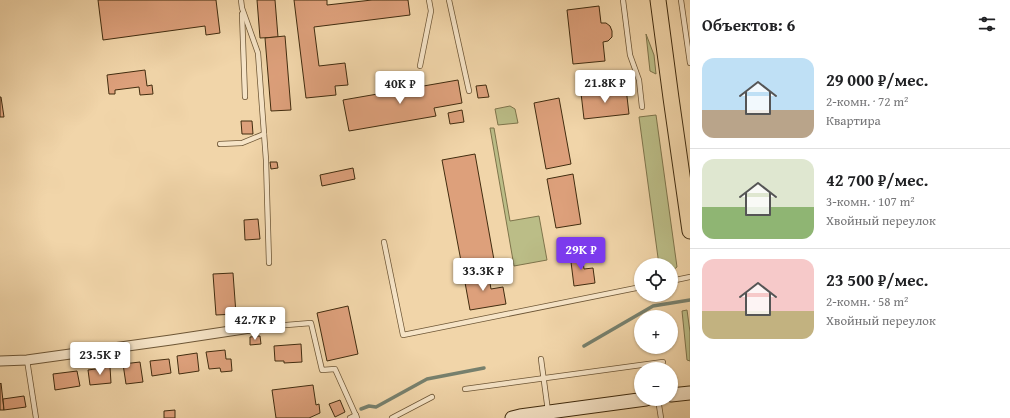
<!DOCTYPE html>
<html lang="ru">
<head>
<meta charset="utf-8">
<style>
  :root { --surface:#fff; --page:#f2f2f2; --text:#202124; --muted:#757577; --line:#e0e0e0; --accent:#7c3aed }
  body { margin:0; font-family:"Gentium Book Plus",serif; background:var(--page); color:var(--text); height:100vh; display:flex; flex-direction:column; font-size:15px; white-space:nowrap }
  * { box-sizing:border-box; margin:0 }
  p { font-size:13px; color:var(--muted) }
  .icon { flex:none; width:22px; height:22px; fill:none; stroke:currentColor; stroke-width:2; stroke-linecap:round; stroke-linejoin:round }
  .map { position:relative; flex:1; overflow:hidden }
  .sheet { display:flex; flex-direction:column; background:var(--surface); width:320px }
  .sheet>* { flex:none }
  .tools { position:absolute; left:634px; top:258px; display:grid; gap:8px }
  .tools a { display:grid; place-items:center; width:44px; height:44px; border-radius:50%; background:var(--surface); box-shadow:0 1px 3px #0004; font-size:20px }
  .price { position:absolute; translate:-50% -34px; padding:0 9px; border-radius:4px; background:#fff; color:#222; font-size:13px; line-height:26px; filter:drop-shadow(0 1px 2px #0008) }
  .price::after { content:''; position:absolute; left:50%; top:24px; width:12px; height:9px; margin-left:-6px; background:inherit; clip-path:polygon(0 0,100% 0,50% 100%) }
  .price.on { background:var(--accent); color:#fff }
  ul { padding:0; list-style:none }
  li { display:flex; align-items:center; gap:12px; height:100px; padding:0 12px }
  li+li { border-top:1px solid var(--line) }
  li span { display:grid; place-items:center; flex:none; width:112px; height:80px; border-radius:12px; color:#555 }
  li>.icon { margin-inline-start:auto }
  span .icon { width:48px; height:48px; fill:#fffc; stroke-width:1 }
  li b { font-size:17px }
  h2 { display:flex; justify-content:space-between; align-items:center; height:48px; padding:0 12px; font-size:17px }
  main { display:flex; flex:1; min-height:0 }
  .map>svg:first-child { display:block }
  .green { fill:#bbbd87; stroke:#7e744b }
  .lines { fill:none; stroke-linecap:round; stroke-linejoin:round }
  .stream { stroke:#77806d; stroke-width:3.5 }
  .building { fill:#dda07b; stroke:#412c0f }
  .service-casing { stroke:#6d5636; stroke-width:6 }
  .minor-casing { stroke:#6d5636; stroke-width:11 }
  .secondary-casing { stroke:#412c0f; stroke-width:15 }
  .primary-casing { stroke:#412c0f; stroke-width:17 }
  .service { stroke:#f6e4c7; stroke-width:4.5 }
  .minor { stroke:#f6e4c7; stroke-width:9 }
  .secondary { stroke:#f6e4c7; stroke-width:13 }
  .primary { stroke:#f1d5a9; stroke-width:15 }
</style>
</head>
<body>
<main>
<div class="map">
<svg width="690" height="418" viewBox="0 0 690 418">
  <rect width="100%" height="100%" fill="#f1d5a9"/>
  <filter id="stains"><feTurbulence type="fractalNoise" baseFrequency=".005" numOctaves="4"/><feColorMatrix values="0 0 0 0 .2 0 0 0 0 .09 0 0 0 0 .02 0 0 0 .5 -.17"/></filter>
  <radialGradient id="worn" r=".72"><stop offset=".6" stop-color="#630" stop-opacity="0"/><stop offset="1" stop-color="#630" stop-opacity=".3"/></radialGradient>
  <g class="green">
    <path d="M646 34 654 55 656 74 650 71Z"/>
    <path d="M510 106 515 109 518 123 498 125 495 109Z"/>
    <path d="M656 115 677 267 673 270 671 271V265H659L639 117Z"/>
    <path d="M490 128H494L510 221 539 216 547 260 514 266Z"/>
    <path d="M687 310 690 332V361L687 360 682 311Z"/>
  </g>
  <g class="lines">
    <g class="stream">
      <path d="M584 346 653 306 690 300"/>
      <path d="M361 409 369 406 376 407 427 379 484 368"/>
    </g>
  </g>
  <g class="building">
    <path d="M98 0H216L220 33 206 35 205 26 103 40Z"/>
    <path d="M257 0H275L278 37 260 38Z"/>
    <path d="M294 0H327V5L372 0H408L410 15 314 27 319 66 345 63 348 85 335 86 336 95 306 98Z"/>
    <path d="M599 6 601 23H606L610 26 612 31V37L608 41 603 42 605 61 573 64 567 10Z"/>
    <path d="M285 36 291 110 271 111 265 38Z"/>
    <path d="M145 70 147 86 152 85 153 94 140 95 139 87 115 90V94H109L107 75Z"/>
    <path d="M458 80 462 103 434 108 436 116 349 131 343 100Z"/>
    <path d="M486 85 489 97 478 98 476 86Z"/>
    <path d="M626 88 629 114 584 119 581 93Z"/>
    <path d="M0 97H1L4 117H0Z"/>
    <path d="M559 98 571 164 546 169 534 103Z"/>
    <path d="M462 110 464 122 450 124 448 113Z"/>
    <path d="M241 121H252L253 134H242Z"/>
    <path d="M475 154 496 271 464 277 442 160Z"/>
    <path d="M270 162H277L278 168 271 169Z"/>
    <path d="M353 168 355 179 322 186 320 175Z"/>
    <path d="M573 174 581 224 556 228 547 179Z"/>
    <path d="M258 219 260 239 245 240 244 220Z"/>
    <path d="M582 253 584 269 593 268 595 283 574 286 570 254Z"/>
    <path d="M488 272 491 289 503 287 506 304 470 310 464 277Z"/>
    <path d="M233 273 236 314 216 315 213 274Z"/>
    <path d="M348 306 358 354 327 361 317 313Z"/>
    <path d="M260 336 261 344 250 345V337Z"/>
    <path d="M301 344 302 362 284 363V361H275L274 346Z"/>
    <path d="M225 350 226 359H231L232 371 221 372 220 368 209 369 206 352Z"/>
    <path d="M197 353 199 371 179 374 177 356Z"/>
    <path d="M169 359 171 373 152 376 150 361Z"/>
    <path d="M140 362 143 382 126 384 123 364Z"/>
    <path d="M110 367 111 383 90 385 88 370Z"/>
    <path d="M77 371 80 386 55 390 53 374Z"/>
    <path d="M1 383 4 410H0V384Z"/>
    <path d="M313 385 316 405 319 404 320 413 309 418H276L272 390Z"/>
    <path d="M24 396 26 407 4 410 3 399Z"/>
    <path d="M340 400 345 412 335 417 329 404Z"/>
    <path d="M175 410V418H164V411Z"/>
  </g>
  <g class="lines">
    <g class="service-casing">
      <g id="service">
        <path d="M241 0 242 8 258 53 266 160 269 263"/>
        <path d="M449 0 469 91"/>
        <path d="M623 0 630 55 639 80 642 107"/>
        <path d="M681 0 690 63"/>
        <path d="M242 14 245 97"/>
        <path d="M420 66 431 11 429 0"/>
        <path d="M220 144 242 143 264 134"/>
        <path d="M384 242 403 335 641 287"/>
        <path d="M671 281 690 277"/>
        <path d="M274 326 311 323 322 370 335 369 357 418"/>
        <path d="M541 359 548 411"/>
        <path d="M27 360 36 418"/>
        <path d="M465 389 663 362"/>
        <path d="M658 399 661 418"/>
        <path d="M350 418 356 415"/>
        <path d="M392 418 432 397"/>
      </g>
    </g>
    <g class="minor-casing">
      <path id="minor" d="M0 361 27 360 171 340 257 327"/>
    </g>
    <g class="secondary-casing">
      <g id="secondary">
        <path d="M671 395 690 393"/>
        <path d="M512 418 520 416 646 399"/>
      </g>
    </g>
    <g class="primary-casing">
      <path id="primary" d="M658 0 671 98 690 231"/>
    </g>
    <use href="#service" class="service"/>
    <use href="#minor" class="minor"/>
    <use href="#secondary" class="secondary"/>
    <use href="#primary" class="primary"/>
  </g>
  <rect width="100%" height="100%" filter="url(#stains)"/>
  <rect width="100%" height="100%" fill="url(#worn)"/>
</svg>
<div class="tools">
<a><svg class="icon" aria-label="locate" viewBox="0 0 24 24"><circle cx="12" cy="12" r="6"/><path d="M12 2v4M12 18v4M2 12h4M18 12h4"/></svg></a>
<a>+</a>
<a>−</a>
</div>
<b class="price" style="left:605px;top:104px">21.8K ₽</b>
<b class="price" style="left:400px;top:105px">40K ₽</b>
<b class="price on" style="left:581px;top:271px">29K ₽</b>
<b class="price" style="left:483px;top:292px">33.3K ₽</b>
<b class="price" style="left:255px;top:341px">42.7K ₽</b>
<b class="price" style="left:100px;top:376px">23.5K ₽</b>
</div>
<section class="sheet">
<h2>Объектов: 6<svg class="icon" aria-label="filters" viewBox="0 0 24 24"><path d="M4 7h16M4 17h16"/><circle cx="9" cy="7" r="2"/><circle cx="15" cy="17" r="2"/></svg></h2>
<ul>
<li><span style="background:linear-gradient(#bfe0f5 65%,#b9a48a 0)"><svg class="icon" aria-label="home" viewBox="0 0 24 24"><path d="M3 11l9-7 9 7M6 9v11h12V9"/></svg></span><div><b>29 000 ₽/мес.</b><p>2-комн. · 72 m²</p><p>Квартира</p></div></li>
<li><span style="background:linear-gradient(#dfe7d0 60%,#8fb573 0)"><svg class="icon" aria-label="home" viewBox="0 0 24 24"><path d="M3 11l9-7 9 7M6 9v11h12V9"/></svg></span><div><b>42 700 ₽/мес.</b><p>3-комн. · 107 m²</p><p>Хвойный переулок</p></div></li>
<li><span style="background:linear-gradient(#f6c9c9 65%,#c2b280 0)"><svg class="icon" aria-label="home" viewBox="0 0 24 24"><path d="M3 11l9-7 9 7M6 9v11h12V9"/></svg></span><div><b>23 500 ₽/мес.</b><p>2-комн. · 58 m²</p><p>Хвойный переулок</p></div></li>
</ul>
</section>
</main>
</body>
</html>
